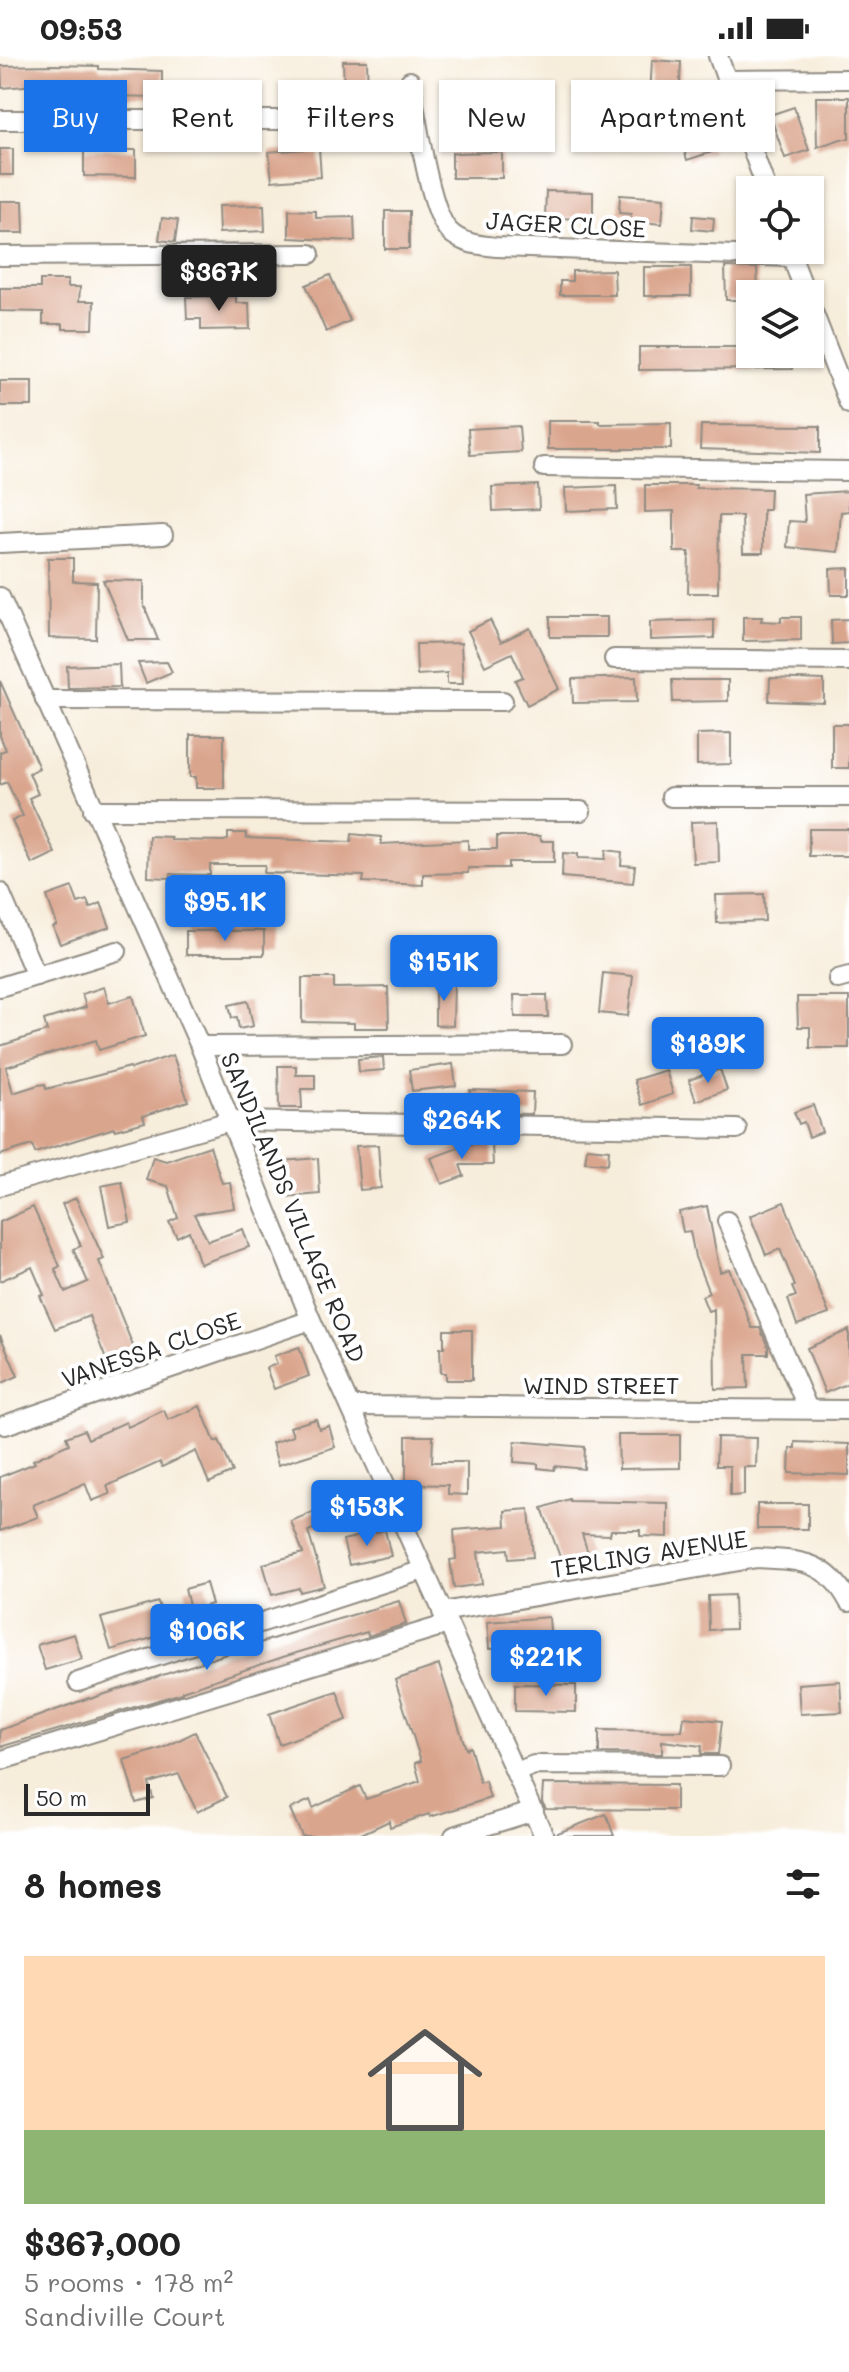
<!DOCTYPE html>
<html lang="en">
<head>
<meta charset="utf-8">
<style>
  :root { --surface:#fff; --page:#f6f6f6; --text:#222; --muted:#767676; --accent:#1a73e8 }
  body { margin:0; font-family:Mali,sans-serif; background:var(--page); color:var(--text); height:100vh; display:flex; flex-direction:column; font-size:30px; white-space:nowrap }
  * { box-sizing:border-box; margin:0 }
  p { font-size:26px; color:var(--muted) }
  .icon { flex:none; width:44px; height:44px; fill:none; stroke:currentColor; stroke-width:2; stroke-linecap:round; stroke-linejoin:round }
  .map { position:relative; height:1780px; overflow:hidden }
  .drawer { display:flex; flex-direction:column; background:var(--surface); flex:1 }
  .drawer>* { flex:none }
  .banner { position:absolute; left:24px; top:24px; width:802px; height:72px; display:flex; gap:16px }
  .buttons { position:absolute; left:736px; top:120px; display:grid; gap:16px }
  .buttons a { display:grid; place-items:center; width:88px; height:88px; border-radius:0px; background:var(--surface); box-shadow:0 2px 6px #0004; font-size:40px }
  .scale { position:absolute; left:24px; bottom:20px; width:126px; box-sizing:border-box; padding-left:8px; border:4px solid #2b2b2b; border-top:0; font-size:22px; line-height:28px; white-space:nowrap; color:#2b2b2b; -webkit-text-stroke:6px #fff; paint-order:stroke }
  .price { position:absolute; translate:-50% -68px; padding:0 18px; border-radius:8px; background:var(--accent); color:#fff; font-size:26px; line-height:52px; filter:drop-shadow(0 2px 4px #0008) }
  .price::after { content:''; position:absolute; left:50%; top:48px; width:24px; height:18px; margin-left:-12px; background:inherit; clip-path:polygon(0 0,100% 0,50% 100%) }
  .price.on { background:#222; color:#fff }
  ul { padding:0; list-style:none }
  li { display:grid; align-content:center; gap:16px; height:424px; padding:0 24px }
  li span { display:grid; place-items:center; height:248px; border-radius:0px; color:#555 }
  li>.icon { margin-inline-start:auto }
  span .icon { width:144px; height:144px; fill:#fffc; stroke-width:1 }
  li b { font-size:34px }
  h2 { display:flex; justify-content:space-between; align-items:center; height:96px; padding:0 24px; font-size:34px }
  .chip { padding:0 28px; border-radius:0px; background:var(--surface); box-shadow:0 2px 6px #0004; font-size:28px; line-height:72px }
  .chip.on { background:var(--accent); color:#fff }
  .status { display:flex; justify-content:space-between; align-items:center; height:56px; padding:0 40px; background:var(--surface); direction:ltr }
  .status svg { height:22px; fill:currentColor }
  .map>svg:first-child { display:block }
  .building { fill:#daa58d }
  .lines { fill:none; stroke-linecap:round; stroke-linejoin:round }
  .minor-casing { stroke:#918c83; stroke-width:22 }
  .minor { stroke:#fff; stroke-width:18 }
  .labels { text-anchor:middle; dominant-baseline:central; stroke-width:8; stroke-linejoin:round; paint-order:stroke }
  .street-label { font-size:24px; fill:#2b2b2b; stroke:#fff }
</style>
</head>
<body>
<div class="status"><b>09:53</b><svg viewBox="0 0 49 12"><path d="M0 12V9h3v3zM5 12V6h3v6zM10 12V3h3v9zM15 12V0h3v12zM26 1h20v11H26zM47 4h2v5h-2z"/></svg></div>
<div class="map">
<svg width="849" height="1780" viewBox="0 0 849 1780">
  <rect width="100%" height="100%" fill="#fff"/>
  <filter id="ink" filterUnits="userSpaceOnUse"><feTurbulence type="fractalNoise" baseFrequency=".0125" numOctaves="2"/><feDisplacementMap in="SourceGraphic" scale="16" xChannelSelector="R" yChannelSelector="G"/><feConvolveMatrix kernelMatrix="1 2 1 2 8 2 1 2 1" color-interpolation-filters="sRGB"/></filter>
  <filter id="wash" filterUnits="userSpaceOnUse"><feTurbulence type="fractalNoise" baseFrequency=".006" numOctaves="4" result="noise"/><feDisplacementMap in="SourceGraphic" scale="32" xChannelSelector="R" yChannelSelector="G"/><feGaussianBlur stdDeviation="1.8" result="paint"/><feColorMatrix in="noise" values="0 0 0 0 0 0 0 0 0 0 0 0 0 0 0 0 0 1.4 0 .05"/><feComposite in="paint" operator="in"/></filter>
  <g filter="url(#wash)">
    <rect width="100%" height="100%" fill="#f7eddb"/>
    <g id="blocks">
      <g class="building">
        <path d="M652 4 681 6 679 43 650 41Z"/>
        <path d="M343 5H367L368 34H375L376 52 330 53V34H344Z"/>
        <path d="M53 9 99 10V13L162 15V41L108 40V31L36 29 2 32 1 10Z"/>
        <path d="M816 41H849V83H841L817 91Z"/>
        <path d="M794 51 809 94 785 102 770 59Z"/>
        <path d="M712 62 717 78 708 81 712 96 687 104 678 72Z"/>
        <path d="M319 92 321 121 272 125 269 96Z"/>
        <rect x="0" y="93" width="13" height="26"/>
        <path d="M84 94H136V121L84 120Z"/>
        <path d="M502 96V122H452V97Z"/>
        <path d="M546 135 593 136V163L545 162Z"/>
        <path d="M620 139 664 142 662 168 630 165 631 158 619 157Z"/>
        <path d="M0 145H23L24 177H0Z"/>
        <path d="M264 149 265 175 219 177 218 150Z"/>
        <path d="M289 154 316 155V162L354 161 355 185 289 182Z"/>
        <rect x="385" y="155" width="24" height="38"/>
        <path d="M693 160 714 162 713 175 692 173Z"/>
        <path d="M162 162 178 164 175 186 159 184Z"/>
        <rect x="644" y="211" width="47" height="29"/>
        <path d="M725 211 757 212 758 238H750V244H726Z"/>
        <path d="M614 214 615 239H560V225H572V215Z"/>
        <path d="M330 219 350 265 326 276 306 229Z"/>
        <path d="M40 224H68V231H80L79 245H94L93 273H63V268H43V256L0 255V232H40Z"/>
        <path d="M236 240V247H249L250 273 201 274V263H187L186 241Z"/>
        <path d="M639 291H750V298H793L792 313 639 314Z"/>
        <rect x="0" y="325" width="32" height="25"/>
        <path d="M548 365H600V368L671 367V393H548Z"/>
        <path d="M701 369 820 370V397L700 393Z"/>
        <path d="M519 370 521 396 470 399 468 373Z"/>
        <path d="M538 429 539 453 493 455 492 431Z"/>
        <path d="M645 429H696V432L770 433 769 454H763V497H743L742 460H719L718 537H688L689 496H674V455L645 456Z"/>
        <path d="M616 430 617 453 566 455 565 432Z"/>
        <path d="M848 435 849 455 841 456 838 496 787 491 789 465 805 466 803 438Z"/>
        <path d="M48 502H73V525L97 526 96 583 49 582Z"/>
        <path d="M849 512V539H831L830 513Z"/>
        <path d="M103 524 144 525V549L158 584H128Z"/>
        <rect x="550" y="561" width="57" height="20"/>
        <path d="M743 561H762L761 565 781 566V561H801V584L743 585Z"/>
        <path d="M849 563V587L832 588 831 564Z"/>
        <path d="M490 564 501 586 530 572 559 633 527 649 515 624 523 621 512 597 485 610 468 575Z"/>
        <path d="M714 564V582L650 584V566Z"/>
        <path d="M461 587 463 628H447V617L417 619 416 588Z"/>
        <path d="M167 606 172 616 146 627 138 607Z"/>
        <path d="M119 608 120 631 68 632 67 610Z"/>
        <path d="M636 621 637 646 573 647 572 623Z"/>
        <path d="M770 622 824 624V647L769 645Z"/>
        <path d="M672 624H728V645L673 646Z"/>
        <path d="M0 625 39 712 29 717 38 738 29 742 55 797 32 808 12 765 23 760 7 726 0 729V696L6 694 0 680Z"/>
        <rect x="832" y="668" width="17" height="44"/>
        <path d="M731 677V708L697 709V678Z"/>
        <path d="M190 679H224V732H196V721H190Z"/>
        <path d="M718 765 719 806 693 807 691 766Z"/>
        <rect x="809" y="773" width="40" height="27"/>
        <path d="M228 777H246V782L351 786 352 778 381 781V788L468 784V793H497V780H540L541 785H554V806H508V812H468V817L423 818V829L363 826 364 820 264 817 265 809H210V819L171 818 170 822 148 821 149 780 171 781V784L223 785 228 784Z"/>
        <path d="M606 794 622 796 621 809 635 810 633 827 562 821 563 797 578 798V802L605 803Z"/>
        <path d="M72 831 78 847 87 844 90 852 101 847 110 871 60 888 53 871 57 869 47 840Z"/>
        <path d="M764 838 765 865 717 867 716 839Z"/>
        <rect x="186" y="875" width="78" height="24"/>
        <path d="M603 917 633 920 628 960 599 957Z"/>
        <path d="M302 922H334V932L388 931 389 972H354V967L302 966Z"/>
        <path d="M435 925H454L453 970 435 969Z"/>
        <path d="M104 931 109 947 133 940 145 980 99 994 96 984 6 1011 13 1037 38 1029 45 1028 46 1033 130 1011 131 1013 173 999 188 1045 143 1060 145 1066 115 1074 114 1072 35 1097 32 1089 0 1099V990L47 975 44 964 86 951 82 938Z"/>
        <path d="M514 939H547L548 961H515Z"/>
        <path d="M797 941H849V992H810V971H798Z"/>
        <path d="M248 945 253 970 239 973 237 961 232 962 229 949Z"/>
        <path d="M383 1001 384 1014 359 1016 358 1003Z"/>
        <path d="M453 1008 456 1030 412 1035 409 1014Z"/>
        <path d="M278 1010H296V1019H315V1033H301L302 1052H279Z"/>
        <path d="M720 1013 727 1034 696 1045 689 1024Z"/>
        <path d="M666 1014 673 1038 642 1049 634 1024Z"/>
        <path d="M470 1034 533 1036 532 1058 469 1057Z"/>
        <path d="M813 1049 822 1076 809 1081 804 1066 799 1068 794 1056Z"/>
        <path d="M469 1088H492L493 1109H460L464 1120 442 1128 431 1102Z"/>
        <path d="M378 1089 381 1132 360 1134 356 1090Z"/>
        <path d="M210 1090 222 1127 230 1126 234 1152 194 1158 208 1185 243 1173 249 1191 200 1208 189 1175 177 1181 169 1166 178 1162 168 1130 146 1124 153 1101 166 1105Z"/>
        <path d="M587 1092 609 1094 608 1108 585 1106Z"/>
        <path d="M318 1102 320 1138 286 1141 283 1105Z"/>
        <path d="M122 1126 130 1166 109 1170 101 1130Z"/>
        <path d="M76 1142 104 1203 99 1205 135 1295 107 1306 89 1260 55 1273 40 1240 44 1239 32 1211 0 1225V1166L33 1151 60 1210 55 1213 65 1236 88 1226 73 1193 81 1190 62 1148Z"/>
        <path d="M784 1146 829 1258 797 1269 788 1243 796 1240 792 1231 795 1230 780 1193 766 1199 750 1160Z"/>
        <path d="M707 1150 720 1216 729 1213 752 1272H760L768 1291V1298H747L748 1332 715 1333 714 1253 708 1255 702 1240 709 1237 695 1201 690 1175 683 1176 679 1156Z"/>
        <path d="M444 1274H472V1324H446V1317H441L440 1292H444Z"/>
        <path d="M849 1274V1327L825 1337 807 1292Z"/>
        <path d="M0 1279 18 1320 0 1328Z"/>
        <path d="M299 1291 309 1320 274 1333 266 1312 277 1308 274 1300Z"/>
        <path d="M200 1350 215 1386 219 1384 233 1416 209 1427 196 1395 162 1411 160 1406 107 1430 110 1438 92 1445 85 1427 33 1449 38 1461 0 1475V1421L35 1407 33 1404 69 1388 66 1381 84 1374 88 1383 126 1366 128 1371 164 1354 168 1364Z"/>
        <path d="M316 1363 319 1373 329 1370 335 1391 278 1409 272 1387 293 1380 290 1371Z"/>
        <path d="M618 1379H680V1412L619 1413Z"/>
        <path d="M406 1380H433L432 1406H467V1439L448 1438V1429L406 1428Z"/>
        <path d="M717 1381 757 1382 756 1411H744V1439L730 1440V1410H716Z"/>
        <path d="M515 1385 585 1391 584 1413 555 1410 554 1414 538 1412V1408L514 1406Z"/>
        <path d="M795 1386 849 1388V1419L789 1417 790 1392H795Z"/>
        <path d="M569 1443 570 1445 668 1447V1481L640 1480V1474H611L610 1479 582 1478 589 1500 563 1509 542 1452Z"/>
        <rect x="757" y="1448" width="51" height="25"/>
        <path d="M323 1452 329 1467 308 1475 324 1530 300 1536 299 1532 272 1539 263 1508 303 1497 291 1465Z"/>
        <path d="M529 1453 533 1501 509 1503 508 1493 478 1496 482 1528 454 1532 450 1504 456 1503 454 1474 506 1470 505 1455Z"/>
        <path d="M385 1474 391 1500 349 1509 343 1484Z"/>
        <path d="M206 1527 212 1548 190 1554 185 1533Z"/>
        <path d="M734 1539 735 1573 709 1574 708 1540Z"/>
        <path d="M399 1545 406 1568 368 1580 367 1576 286 1600 182 1635V1637L0 1691V1674L89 1642 90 1643 278 1581Z"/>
        <path d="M158 1546 168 1579 155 1583V1581L111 1594 101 1562Z"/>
        <path d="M549 1561 551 1589 489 1593 487 1566Z"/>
        <path d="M74 1578 82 1603 45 1614 37 1589Z"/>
        <path d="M439 1609 466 1693 470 1691 480 1727 485 1725 490 1742 430 1761 429 1758 390 1771 389 1765 357 1780H302L290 1753 310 1744 313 1752 360 1730 366 1743 420 1725 415 1707 421 1705 395 1624Z"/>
        <path d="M840 1625 842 1656 800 1658 798 1628Z"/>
        <path d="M515 1628 576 1629V1656L515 1655Z"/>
        <path d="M337 1635 347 1664 279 1688 269 1658Z"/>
        <path d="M684 1661 722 1665 718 1698H701L702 1690 662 1685V1698L599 1697V1674L682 1675Z"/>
        <path d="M195 1676 227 1741 197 1756 179 1718 149 1727 153 1742 136 1747 124 1704 163 1692Z"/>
        <path d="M543 1728 676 1729V1754L546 1753 542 1746Z"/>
        <path d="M606 1758 614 1780H556L555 1778Z"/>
      </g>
    </g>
  </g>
  <g filter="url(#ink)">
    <use href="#blocks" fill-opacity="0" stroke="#918c83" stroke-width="2"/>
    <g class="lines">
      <g class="minor-casing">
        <g id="minor">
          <path d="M718 0 767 134"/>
          <path d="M727 24 849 23"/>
          <path d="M410 25C416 57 429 155 449 175 462 188 479 189 496 191L792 201"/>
          <path d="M0 64H280"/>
          <path d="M789 194 806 238"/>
          <path d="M0 200 310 198"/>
          <path d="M810 248 849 348"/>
          <path d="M544 411 849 415"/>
          <path d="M0 487 163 479"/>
          <path d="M0 541 200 990 311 1264 544 1780"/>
          <path d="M614 603 849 605"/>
          <path d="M45 644 503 645"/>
          <path d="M671 741H849"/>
          <path d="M93 754 581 755"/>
          <path d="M0 836 36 920"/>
          <path d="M838 923 849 920"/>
          <path d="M0 931 117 895"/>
          <path d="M200 990 562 988"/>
          <path d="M0 1130 230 1065 737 1073"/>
          <path d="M727 1165 808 1353"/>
          <path d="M352 1350 849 1354"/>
          <path d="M5 1369 311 1264"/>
          <path d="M442 1556 757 1502C799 1504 827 1504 849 1546"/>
          <path d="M78 1626 423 1514"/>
          <path d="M2 1704 448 1568"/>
          <path d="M516 1716 534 1709 720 1710"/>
          <path d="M454 1780 534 1755"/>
        </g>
      </g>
      <use href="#minor" class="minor"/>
    </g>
  </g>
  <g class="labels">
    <g class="street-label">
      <text transform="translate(566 168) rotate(3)">JAGER CLOSE</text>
      <text transform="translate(294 1151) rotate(67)">SANDILANDS VILLAGE ROAD</text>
      <text transform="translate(151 1293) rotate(-19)">VANESSA CLOSE</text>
      <text x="601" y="1328">WIND STREET</text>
      <text transform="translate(649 1497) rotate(-9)">TERLING AVENUE</text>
    </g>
  </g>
</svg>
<div class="buttons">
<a><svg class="icon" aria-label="locate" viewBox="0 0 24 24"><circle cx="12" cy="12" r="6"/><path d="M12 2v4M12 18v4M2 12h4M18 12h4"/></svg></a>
<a><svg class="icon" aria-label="layers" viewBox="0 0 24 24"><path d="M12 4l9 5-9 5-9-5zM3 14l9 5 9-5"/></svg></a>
</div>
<div class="scale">50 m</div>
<b class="price on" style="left:219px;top:257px">$367K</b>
<b class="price" style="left:225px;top:887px">$95.1K</b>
<b class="price" style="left:444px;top:947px">$151K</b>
<b class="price" style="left:708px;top:1029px">$189K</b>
<b class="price" style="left:462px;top:1105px">$264K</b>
<b class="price" style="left:367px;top:1492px">$153K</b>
<b class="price" style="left:207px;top:1616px">$106K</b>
<b class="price" style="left:546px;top:1642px">$221K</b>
<div class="banner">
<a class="chip on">Buy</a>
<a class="chip">Rent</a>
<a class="chip">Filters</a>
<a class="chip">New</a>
<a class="chip">Apartment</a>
</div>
</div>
<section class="drawer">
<h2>8 homes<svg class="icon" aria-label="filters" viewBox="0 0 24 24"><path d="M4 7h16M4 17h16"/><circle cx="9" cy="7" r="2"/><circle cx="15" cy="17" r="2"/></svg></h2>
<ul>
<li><span style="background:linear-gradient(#ffd9b3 70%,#8fb573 0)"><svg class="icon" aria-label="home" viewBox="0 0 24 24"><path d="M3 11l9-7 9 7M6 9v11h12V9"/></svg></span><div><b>$367,000</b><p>5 rooms · 178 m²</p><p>Sandiville Court</p></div></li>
</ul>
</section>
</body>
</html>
